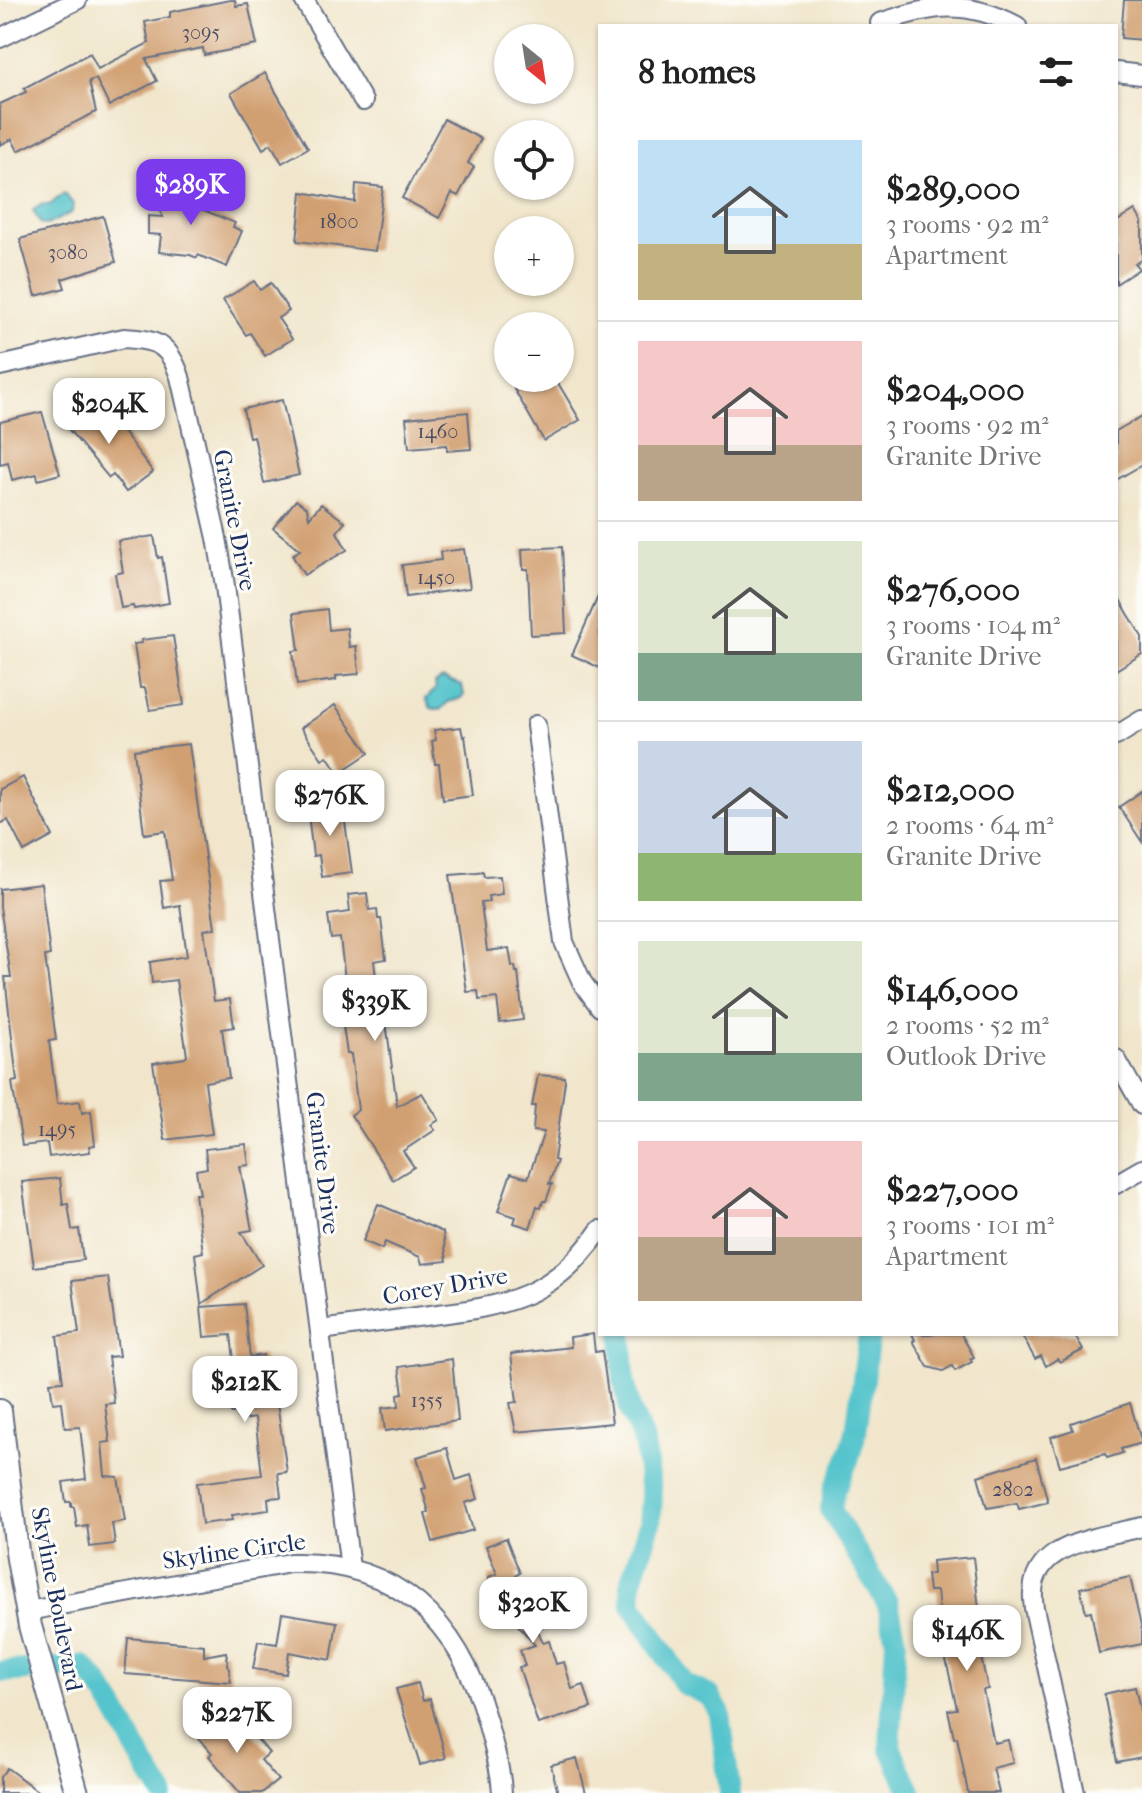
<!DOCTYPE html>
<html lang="en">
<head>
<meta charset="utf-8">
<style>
  :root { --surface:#fff; --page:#f2f2f2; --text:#222; --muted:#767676; --line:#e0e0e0; --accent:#7c3aed }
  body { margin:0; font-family:"IM FELL French Canon",serif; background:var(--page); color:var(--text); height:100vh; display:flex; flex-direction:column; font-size:30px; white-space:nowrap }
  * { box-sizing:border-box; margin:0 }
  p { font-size:26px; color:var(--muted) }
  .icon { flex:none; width:44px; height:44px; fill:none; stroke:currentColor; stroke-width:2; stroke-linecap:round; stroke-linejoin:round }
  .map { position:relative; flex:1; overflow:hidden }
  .panel { position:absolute; left:598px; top:24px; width:520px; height:1312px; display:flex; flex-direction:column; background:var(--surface); border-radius:0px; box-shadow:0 2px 6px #0004 }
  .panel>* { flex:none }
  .needle { width:52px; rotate:150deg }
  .buttons { position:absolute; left:494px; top:24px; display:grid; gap:16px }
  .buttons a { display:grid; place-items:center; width:80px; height:80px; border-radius:50%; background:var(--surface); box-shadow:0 2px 6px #0004; font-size:40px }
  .price { position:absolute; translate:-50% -68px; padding:0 18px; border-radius:16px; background:#fff; color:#222; font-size:26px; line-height:52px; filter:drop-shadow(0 2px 4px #0008) }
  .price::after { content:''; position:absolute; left:50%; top:48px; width:24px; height:18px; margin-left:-12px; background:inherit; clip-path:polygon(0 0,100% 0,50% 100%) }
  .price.selected { background:var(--accent); color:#fff }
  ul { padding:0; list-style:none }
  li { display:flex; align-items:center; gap:24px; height:200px; padding:0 40px }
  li+li { border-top:2px solid var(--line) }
  li span { display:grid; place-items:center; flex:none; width:224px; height:160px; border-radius:0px; color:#555 }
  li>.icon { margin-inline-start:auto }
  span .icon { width:96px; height:96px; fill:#fffc; stroke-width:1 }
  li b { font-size:34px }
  h2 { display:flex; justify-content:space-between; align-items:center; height:96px; padding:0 40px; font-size:34px }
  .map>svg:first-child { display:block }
  .water { fill:#57c4cc; stroke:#397a95; stroke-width:2 }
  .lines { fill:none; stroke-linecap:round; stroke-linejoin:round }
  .canal { stroke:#57c4cc; stroke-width:22 }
  .building { fill:#d1a072 }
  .minor-casing { stroke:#666f84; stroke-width:22 }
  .tertiary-casing { stroke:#666f84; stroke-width:26 }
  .minor { stroke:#fff; stroke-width:18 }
  .tertiary { stroke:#fff; stroke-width:22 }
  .labels { text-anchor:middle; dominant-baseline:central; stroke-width:6; stroke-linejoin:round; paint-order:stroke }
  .number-label { font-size:20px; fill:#484b63 }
  .street-label { font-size:24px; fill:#1b2f5e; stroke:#fdfcf7 }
</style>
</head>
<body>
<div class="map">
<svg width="1142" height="1793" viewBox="0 0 1142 1793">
  <rect width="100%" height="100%" fill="#fdfcf7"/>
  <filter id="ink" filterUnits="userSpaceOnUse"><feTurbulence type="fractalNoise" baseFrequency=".0125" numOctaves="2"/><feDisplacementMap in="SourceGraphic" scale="16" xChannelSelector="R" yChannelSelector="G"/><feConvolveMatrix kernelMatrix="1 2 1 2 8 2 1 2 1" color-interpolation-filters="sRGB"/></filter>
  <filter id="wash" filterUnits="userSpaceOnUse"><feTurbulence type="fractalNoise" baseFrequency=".006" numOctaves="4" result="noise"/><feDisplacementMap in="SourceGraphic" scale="32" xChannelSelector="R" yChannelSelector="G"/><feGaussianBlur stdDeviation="1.8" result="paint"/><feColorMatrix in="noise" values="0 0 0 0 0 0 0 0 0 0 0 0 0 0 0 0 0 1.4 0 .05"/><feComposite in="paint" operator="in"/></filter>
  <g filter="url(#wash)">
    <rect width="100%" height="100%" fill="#f1e6cc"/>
    <g class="water">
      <path d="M64 193 73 204 72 212 47 225 41 224 33 210 43 204 50 205Z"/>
      <path d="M443 678 462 685 464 695 459 699 448 702 440 710 431 708 426 699 436 689 435 682Z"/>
    </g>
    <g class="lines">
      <g class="canal">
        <path d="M622 1334 624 1380 630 1409 644 1442 652 1498 650 1524 631 1583 632 1604 684 1684 710 1696 720 1714 730 1793"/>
        <path d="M869 1334 856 1432 848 1460 835 1489 831 1510 888 1604 896 1640 890 1747 911 1793"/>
        <path d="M0 1672 83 1666C119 1703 133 1752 163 1793"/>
      </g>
    </g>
    <g id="blocks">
      <g class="building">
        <path d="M230 0H235L236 6 248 4 257 45 204 55 203 48 146 59 157 81 109 106 96 79 89 81 96 112 18 151 12 139 0 145V104L26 92 24 88 90 53 98 69 149 43 145 22 170 17V12Z"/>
        <path d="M1124 0H1142V40L1121 38Z"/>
        <path d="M265 73 308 148 282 163 271 144 263 149 231 93Z"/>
        <path d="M444 119 481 139 468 163 474 167 458 196 452 193 439 218 402 198Z"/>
        <path d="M356 184 383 187 375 251 297 241 302 192 355 202Z"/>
        <path d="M148 186 190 187V196L198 197 196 207 235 223 233 227 242 231 227 267 198 255 197 258 190 255 159 252 161 235 148 234V216L163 217Z"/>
        <path d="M1135 210 1142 222V259L1135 264 1139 269 1116 284V222Z"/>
        <path d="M103 216 116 262 62 279 65 288 36 296 20 239Z"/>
        <path d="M254 281 260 290 271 283 289 311 278 318 292 339 265 356 250 333 246 335 223 300Z"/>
        <path d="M533 378H555L580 420 544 441 514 389Z"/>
        <path d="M95 400 103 411 106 409 153 472 126 492 113 475 109 478 64 424Z"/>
        <path d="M282 400 299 475 264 483 254 436 249 437 243 409Z"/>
        <path d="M42 412 60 474 38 480 37 474 12 480 8 462 0 464V422Z"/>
        <path d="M468 412 471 449 447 451V445L409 448 406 418Z"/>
        <path d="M1142 416V465L1116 480V431Z"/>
        <path d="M296 500 307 508 309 518 321 504 345 522 337 532 347 550 304 575 292 555 300 550 273 528Z"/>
        <path d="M154 536 158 558 162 557 169 603 134 609 133 606 121 608 115 574 123 572 118 541Z"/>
        <path d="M562 547 566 633 531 635 528 569H523L522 549Z"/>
        <path d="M464 549 470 588 406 597 402 565 441 560 440 552Z"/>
        <path d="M600 592V668L572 655Z"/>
        <path d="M1116 593 1142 637V654L1116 670Z"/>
        <path d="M327 609 329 630 347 628 349 647 356 646 359 671 358 674 336 676V680L297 685 293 651 299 650 294 613Z"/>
        <path d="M173 636 184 705 150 710 145 688H140L134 644 142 643 141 640Z"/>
        <path d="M335 705 369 753 339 773 327 756 322 759 301 728Z"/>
        <path d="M461 727 463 737 465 736 473 795 443 799 439 764H435L432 741 436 740 434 730Z"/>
        <path d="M189 744 215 928 204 930 214 1001 230 999 234 1027 222 1029 229 1078 205 1082 212 1134 165 1140 153 1063 185 1058 187 1056 176 980 152 983 150 962 187 956 180 905 164 908 160 881 172 880 165 831 144 834 134 750Z"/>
        <path d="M23 777 53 836 24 852 8 820 0 824V789Z"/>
        <path d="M1142 791V842L1119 807Z"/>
        <path d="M342 800 352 873 322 877 319 855 313 856 307 805Z"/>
        <path d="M477 873 483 872 484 877 500 876 502 894 488 896 489 902 481 903 487 951 509 948 512 966H515L516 972H518L523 1020 500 1023 497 998 479 1000 478 991 467 992 450 875Z"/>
        <path d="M41 884 50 955 45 956 56 1040 49 1041 57 1104 80 1101 82 1113 91 1111 95 1145 89 1146 90 1152 49 1157 47 1143 22 1146 12 1082 17 1081 5 977H11L0 907V889Z"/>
        <path d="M367 893 369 910 377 909 378 919H381L386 959 374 961 379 1001 387 1000 390 1021 386 1022 397 1106 422 1093 439 1120 431 1125 435 1130 403 1151 414 1167 393 1180 351 1115 358 1110 351 1054H347L343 1026H346L344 1005H348L340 938 331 939 328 915 350 912 348 895Z"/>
        <path d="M538 1075 564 1077 565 1081 554 1160 557 1161 549 1184H552L546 1201H543L541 1208 537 1206 530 1228 514 1223 516 1217 498 1211 511 1173 528 1178 544 1132 533 1131 535 1106H532Z"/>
        <path d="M246 1144 249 1165 240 1166 252 1230 241 1232 262 1265 201 1304 195 1254 203 1252 195 1194H200L196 1170 207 1168 205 1149Z"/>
        <path d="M60 1178 63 1205 68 1204 72 1230 79 1229 83 1260 34 1267 22 1182Z"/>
        <path d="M378 1204 443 1232 447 1261 422 1264 420 1257 385 1242 382 1249 363 1241Z"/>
        <path d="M108 1277 119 1356 108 1357 114 1403 105 1404 110 1442 102 1443 105 1476 118 1477 125 1521 112 1523 115 1544 90 1547 87 1525 77 1527 74 1507H71V1502H66L63 1482 86 1479 80 1427 65 1428 62 1402 53 1403 50 1382 63 1381 57 1336 79 1333 72 1281Z"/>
        <path d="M244 1304 250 1357 263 1355 265 1376 273 1375 287 1472 278 1473 281 1497 268 1498 269 1510 232 1515 233 1520 202 1524 197 1483 262 1475 255 1418 241 1420V1412L231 1413 229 1395 238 1393 231 1335 204 1337 201 1307Z"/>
        <path d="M593 1334 595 1352 602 1351 612 1423 516 1432 510 1403 517 1402 511 1354 571 1347 570 1337Z"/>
        <path d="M912 1334H961L974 1357 970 1359 972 1362 955 1371 952 1366 943 1371 928 1367 913 1341 915 1340Z"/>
        <path d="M1021 1334H1074L1083 1350 1060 1362 1057 1359 1046 1366 1041 1356 1035 1359Z"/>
        <path d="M452 1359 458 1421 385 1431 382 1408 399 1406 398 1394 403 1393 399 1367Z"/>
        <path d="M1130 1403 1142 1443 1121 1449 1123 1453 1107 1458 1105 1454 1060 1466 1051 1437 1073 1430 1071 1423Z"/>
        <path d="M447 1448 456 1480 471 1475 478 1499 465 1503 473 1530 433 1542 425 1514 429 1512 422 1489 426 1488 417 1457Z"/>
        <path d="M1036 1458 1048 1502 1019 1509 1017 1503 987 1508 978 1476Z"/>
        <path d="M506 1538 520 1573 516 1575 543 1643 549 1641 556 1664 564 1662 572 1689 584 1685 591 1708 538 1724 519 1667 525 1666 520 1650 535 1645 512 1618 506 1621 502 1617 488 1581V1577L497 1574 486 1546Z"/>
        <path d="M973 1557 983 1643 978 1644 988 1689 983 1690 994 1743 1008 1740 1013 1763 993 1768 999 1793H968L957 1737 954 1738 948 1710 957 1709 943 1646 937 1591H929L927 1575 933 1574 932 1561Z"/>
        <path d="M1130 1577 1142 1631V1644L1099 1653 1091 1611 1086 1612 1080 1588Z"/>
        <path d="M282 1613 337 1622 331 1660 289 1652 286 1674 253 1669 258 1641 277 1644Z"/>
        <path d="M128 1638 204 1645V1656L226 1652 231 1682 125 1674Z"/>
        <path d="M418 1683 423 1701 430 1699 446 1758 420 1765 396 1689Z"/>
        <path d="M1135 1687 1142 1718V1757L1117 1762 1104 1694Z"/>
        <path d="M218 1710 241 1738 243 1722 269 1753 261 1760 278 1780 262 1793H240L209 1756 212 1753 193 1731Z"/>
        <path d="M577 1758 586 1793H558L551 1765Z"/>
        <path d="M7 1768 40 1793H0V1777Z"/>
      </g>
    </g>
  </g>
  <g filter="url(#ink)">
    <use href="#blocks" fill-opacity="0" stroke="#666f84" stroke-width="2"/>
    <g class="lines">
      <g class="minor-casing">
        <g id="minor">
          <path d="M304 0 363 101"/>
          <path d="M882 26 880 23C934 4 967 0 1017 26"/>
          <path d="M0 38 77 0"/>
          <path d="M1116 72 1142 75"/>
          <path d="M0 366 124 338C158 340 169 344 180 377L217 538 225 586 350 1568"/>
          <path d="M536 725 564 942 582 982 600 1007"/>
          <path d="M1116 736 1142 720"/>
          <path d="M1116 1059 1142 1105"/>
          <path d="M1116 1184 1142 1169"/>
          <path d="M321 1330C358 1325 394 1320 431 1315 507 1306 554 1297 600 1230"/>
          <path d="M28 1611 290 1563C397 1560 459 1621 487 1721 493 1745 501 1768 502 1793"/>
          <path d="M1075 1793 1034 1608C1023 1543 1095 1539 1142 1527"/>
        </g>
      </g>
      <g class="tertiary-casing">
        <path id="tertiary" d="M0 1411 18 1559 30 1626 77 1793"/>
      </g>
      <use href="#minor" class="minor"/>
      <use href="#tertiary" class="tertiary"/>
    </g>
  </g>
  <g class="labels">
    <g class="number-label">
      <text x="201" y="32">3095</text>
      <text x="339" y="221">1800</text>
      <text x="68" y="252">3080</text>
      <text x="438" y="431">1460</text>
      <text x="436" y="577">1450</text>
      <text x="57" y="1129">1495</text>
      <text x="427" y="1400">1355</text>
      <text x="1013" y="1489">2802</text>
    </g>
    <g class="street-label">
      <text transform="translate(235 520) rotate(79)">Granite Drive</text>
      <text transform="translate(323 1163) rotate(83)">Granite Drive</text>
      <text transform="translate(445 1286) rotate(-10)">Corey Drive</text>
      <text transform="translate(234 1551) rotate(-8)">Skyline Circle</text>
      <text transform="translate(57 1599) rotate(79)">Skyline Boulevard</text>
    </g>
  </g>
</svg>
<div class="buttons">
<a><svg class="needle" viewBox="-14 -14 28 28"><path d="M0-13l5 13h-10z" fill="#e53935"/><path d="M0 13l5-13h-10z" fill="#767676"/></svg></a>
<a><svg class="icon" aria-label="locate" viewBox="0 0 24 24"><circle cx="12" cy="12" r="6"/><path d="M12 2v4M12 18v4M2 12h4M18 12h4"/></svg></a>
<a>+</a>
<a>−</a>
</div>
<b class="price selected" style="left:191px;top:227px">$289K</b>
<b class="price" style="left:109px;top:446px">$204K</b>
<b class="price" style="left:330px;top:838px">$276K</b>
<b class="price" style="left:375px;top:1043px">$339K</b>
<b class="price" style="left:245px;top:1424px">$212K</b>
<b class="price" style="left:533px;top:1645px">$320K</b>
<b class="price" style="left:967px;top:1673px">$146K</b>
<b class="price" style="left:237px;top:1755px">$227K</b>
<section class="panel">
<h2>8 homes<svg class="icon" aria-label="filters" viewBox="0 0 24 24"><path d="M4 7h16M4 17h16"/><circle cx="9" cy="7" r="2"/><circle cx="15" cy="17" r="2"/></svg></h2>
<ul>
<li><span style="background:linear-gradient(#bfe0f5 65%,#c2b280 0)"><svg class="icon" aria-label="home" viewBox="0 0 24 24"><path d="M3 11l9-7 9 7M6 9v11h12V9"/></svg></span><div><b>$289,000</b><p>3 rooms · 92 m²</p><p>Apartment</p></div></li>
<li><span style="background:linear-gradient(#f6c9c9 65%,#b9a48a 0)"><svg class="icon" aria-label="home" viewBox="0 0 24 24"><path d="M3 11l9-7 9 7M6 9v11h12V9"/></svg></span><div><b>$204,000</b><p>3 rooms · 92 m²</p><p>Granite Drive</p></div></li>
<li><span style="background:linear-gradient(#dfe7d0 70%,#7fa58c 0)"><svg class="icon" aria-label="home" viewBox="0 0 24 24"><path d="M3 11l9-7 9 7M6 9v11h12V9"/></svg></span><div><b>$276,000</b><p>3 rooms · 104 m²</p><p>Granite Drive</p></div></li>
<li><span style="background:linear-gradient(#c9d6e8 70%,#8fb573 0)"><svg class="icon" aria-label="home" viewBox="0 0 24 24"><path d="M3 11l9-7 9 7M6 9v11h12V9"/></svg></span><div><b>$212,000</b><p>2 rooms · 64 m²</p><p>Granite Drive</p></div></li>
<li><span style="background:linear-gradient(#dfe7d0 70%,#7fa58c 0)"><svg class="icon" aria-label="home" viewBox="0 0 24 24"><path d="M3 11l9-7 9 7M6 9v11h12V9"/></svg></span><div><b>$146,000</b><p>2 rooms · 52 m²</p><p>Outlook Drive</p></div></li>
<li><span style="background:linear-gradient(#f6c9c9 60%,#b9a48a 0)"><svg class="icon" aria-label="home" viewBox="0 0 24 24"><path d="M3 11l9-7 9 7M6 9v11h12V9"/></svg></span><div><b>$227,000</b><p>3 rooms · 101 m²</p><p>Apartment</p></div></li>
</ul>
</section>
</div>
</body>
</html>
